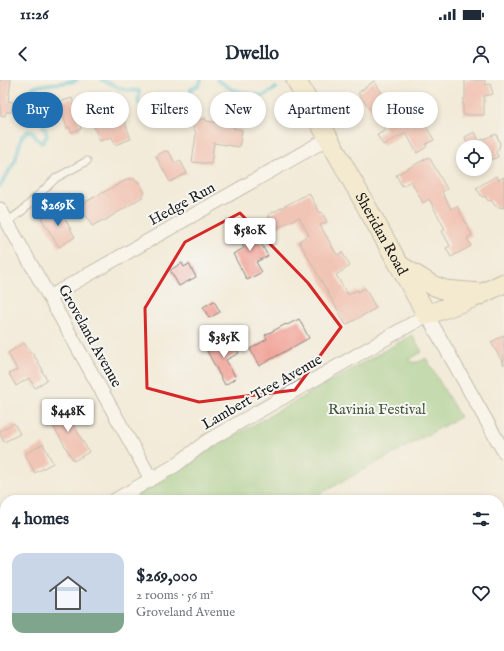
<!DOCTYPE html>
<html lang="en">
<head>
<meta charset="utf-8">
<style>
  :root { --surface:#fff; --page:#f2f2f3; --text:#1f2937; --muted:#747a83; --line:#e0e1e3; --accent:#1f6fb2 }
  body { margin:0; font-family:"IM FELL English",serif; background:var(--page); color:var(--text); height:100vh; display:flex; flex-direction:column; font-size:15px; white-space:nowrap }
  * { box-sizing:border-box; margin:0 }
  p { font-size:13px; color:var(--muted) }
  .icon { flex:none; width:22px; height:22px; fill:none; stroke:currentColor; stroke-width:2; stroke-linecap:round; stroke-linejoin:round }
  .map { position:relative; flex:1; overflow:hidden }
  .panel { position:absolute; left:0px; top:415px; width:504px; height:156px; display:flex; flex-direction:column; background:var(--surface); border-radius:16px 16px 0 0; box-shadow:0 2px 6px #0003 }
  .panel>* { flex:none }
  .guide { position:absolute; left:12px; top:12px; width:480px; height:36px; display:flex; gap:8px }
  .controls { position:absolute; left:456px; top:60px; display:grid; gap:8px }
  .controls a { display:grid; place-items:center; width:36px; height:36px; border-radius:50%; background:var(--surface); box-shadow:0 2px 6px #0003; font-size:20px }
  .price { position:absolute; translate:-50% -34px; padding:0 9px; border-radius:4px; background:#fff; color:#222; font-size:13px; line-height:26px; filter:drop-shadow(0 1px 2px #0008) }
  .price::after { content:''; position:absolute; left:50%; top:24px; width:12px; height:9px; margin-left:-6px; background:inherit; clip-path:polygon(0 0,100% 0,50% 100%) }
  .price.active { background:var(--accent); color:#fff }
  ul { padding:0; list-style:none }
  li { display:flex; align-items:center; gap:12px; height:100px; padding:0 12px }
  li+li { border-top:1px solid var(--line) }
  li span { display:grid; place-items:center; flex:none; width:112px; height:80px; border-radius:12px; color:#555 }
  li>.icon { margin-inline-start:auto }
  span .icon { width:48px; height:48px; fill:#fffc; stroke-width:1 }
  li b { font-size:17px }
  h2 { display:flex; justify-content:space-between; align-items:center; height:48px; padding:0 12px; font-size:17px }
  .chip { padding:0 14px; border-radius:18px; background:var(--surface); box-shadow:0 2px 6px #0003; font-size:14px; line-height:36px }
  .chip.active { background:var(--accent); color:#fff }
  .status { display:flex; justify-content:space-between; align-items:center; height:28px; padding:0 20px; background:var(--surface); direction:ltr }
  .status svg { height:11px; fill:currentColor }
  header { display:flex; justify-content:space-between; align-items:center; height:52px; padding:0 12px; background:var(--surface); font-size:18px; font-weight:700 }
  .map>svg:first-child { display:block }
  .green { fill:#8ec67a; stroke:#55714b }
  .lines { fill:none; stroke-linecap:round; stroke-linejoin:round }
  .stream { stroke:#56bfd3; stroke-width:4 }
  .building { fill:#f0988c }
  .lane-casing { stroke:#88847a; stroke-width:9 }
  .street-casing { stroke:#88847a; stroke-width:15 }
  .secondary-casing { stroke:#88847a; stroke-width:21 }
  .lane { stroke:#fff; stroke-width:7 }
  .street { stroke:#fff; stroke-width:13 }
  .secondary { stroke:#f7e8c3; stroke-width:19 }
  .marked { fill:none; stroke:#d62828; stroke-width:3; stroke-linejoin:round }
  .labels { text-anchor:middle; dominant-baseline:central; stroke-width:4; stroke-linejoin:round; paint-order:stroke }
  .street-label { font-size:15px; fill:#1c1c1c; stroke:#f6f6f2 }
  .park-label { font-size:15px; fill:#44583d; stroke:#f6f6f2 }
</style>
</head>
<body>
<div class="status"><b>11:26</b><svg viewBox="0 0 49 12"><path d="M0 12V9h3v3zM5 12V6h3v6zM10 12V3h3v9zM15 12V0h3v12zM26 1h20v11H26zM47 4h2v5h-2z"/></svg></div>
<header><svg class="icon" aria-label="back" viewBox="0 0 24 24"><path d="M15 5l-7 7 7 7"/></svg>Dwello<svg class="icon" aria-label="person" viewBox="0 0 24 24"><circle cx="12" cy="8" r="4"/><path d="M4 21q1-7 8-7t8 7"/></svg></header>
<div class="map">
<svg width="504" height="571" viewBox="0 0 504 571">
  <rect width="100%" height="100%" fill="#f6f6f2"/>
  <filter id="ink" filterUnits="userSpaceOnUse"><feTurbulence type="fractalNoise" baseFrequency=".025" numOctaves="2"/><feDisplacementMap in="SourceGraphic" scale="8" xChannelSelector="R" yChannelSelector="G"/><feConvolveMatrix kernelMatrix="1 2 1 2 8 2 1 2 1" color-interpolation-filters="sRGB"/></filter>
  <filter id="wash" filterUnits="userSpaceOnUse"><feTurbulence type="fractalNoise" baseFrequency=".012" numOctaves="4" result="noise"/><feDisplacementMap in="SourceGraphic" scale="16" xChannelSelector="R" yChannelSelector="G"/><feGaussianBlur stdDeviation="0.9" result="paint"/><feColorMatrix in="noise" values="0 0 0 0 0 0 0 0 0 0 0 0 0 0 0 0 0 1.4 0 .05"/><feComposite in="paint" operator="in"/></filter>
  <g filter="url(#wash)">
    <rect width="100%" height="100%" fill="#f3ebd9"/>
    <g class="green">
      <path d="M412 255 422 272 408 280C414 284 420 282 426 278L460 337 309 420H121Z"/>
      <path d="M5 485V566H393L396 571H0V488Z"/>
    </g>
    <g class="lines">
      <g class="stream">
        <path d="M102 0 125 10 139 11 138 22 156 40 173 36 181 30 180 25 189 20 191 9 199 5 201 0"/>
        <path d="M217 0 233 10 263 16 276 8"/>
        <path d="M0 106 15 81 22 56 28 51 33 52 36 58 42 63 47 56 45 48 42 44 44 29 31 16 32 8C47 2 62 5 77 0"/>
      </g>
    </g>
    <g id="blocks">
      <g class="building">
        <path d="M0 0H11L8 21 13 22 11 32H6L5 36 0 35Z"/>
        <path d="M465 0H485V5L490 4 493 14 484 16V35H463V19H465Z"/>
        <path d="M374 1 401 40 418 32 434 60 426 64 427 66 425 68 417 73 406 53 383 65 377 55 386 50 358 13Z"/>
        <path d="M72 18 81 49 71 52 70 47 67 48 59 22Z"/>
        <path d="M120 28 131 59 115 65 112 57 99 61 91 37Z"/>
        <path d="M205 38 206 41 233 45V48L242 50 239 67 214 63 211 84 192 82 196 54 192 43Z"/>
        <path d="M475 52 479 61 496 54 500 63 499 68 496 72 498 77 485 82V67H465L468 65 465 57Z"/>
        <path d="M165 71 169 72 175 83 180 80 187 93 170 102 156 76Z"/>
        <path d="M429 77 447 109 442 112 451 129 457 126 472 155 467 158 471 166 451 177 446 168 450 166 442 151 445 149 429 119 423 123 411 101 402 106 396 95Z"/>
        <path d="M496 96 499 100 504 97V128L495 126 491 120 488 121 485 116 482 117 476 108Z"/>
        <path d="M130 98 131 100 134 98 136 102 138 101 145 113 142 114 144 116 104 141 103 140 92 146 80 125Z"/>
        <path d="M309 113 320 133 322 132 327 142 320 145 337 175 342 172 350 186 336 195 348 215 357 210 358 212 365 208 376 228 346 245 299 161 309 155 299 137 275 149 268 135Z"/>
        <path d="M59 128 75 157 59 167 41 138Z"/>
        <path d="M250 144 268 176 256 182 262 192 247 200 233 174 244 168 235 153Z"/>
        <path d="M182 183 184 187 189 184 196 197 179 206 170 190Z"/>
        <path d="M214 221 220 232 209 238 203 227Z"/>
        <path d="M299 239 309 258 259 286 250 269 267 259 265 255 286 244 287 245Z"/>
        <path d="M504 255V285L491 262Z"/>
        <path d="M231 258 239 273 226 280 236 298 225 305 207 271Z"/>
        <path d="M24 263 31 273 32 272 43 290 42 291 47 300 35 308 29 298 16 306 9 294 17 290 8 273Z"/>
        <path d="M62 325 89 372 74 381 46 334Z"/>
        <path d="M14 343 20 354 4 362 0 354V351Z"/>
        <path d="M43 364 53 383 35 393 25 374Z"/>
      </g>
    </g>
  </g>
  <g filter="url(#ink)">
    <use href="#blocks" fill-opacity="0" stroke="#88847a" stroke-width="1"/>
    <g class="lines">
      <g class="lane-casing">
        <path id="lane" d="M7 142 22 131 56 98 87 81"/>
      </g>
      <g class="street-casing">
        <g id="street">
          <path d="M0 129 151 399"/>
          <path d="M49 217 329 58"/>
          <path d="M115 420 176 385 207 361 427 235 504 372"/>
          <path d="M499 458 504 456"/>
          <path d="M0 486 5 483"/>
        </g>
      </g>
      <g class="secondary-casing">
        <g id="secondary">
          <path id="s1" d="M296 0 427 235 473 218 504 203"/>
          <path d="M401 186 432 205 445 210 480 213"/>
        </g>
      </g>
      <use href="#lane" class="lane"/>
      <use href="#street" class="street"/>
      <use href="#secondary" class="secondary"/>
    </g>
  </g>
  <path d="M0 0H504V571H0ZM240 133 308 203 341 247 295 310 199 322 147 308 145 228 185 162Z" fill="#f3ebd9" fill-opacity=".55" fill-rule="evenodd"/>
  <path class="marked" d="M240 133 308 203 341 247 295 310 199 322 147 308 145 228 185 162Z"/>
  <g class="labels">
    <g class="street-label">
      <text transform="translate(182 124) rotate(-29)">Hedge Run</text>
      <text stroke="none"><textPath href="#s1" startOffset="176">Sheridan Road</textPath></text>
      <text transform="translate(90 256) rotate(61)">Groveland Avenue</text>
      <text transform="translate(262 312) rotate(-30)">Lambert Tree Avenue</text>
    </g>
    <g class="park-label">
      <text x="377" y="329">Ravinia Festival</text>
    </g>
  </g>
</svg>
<div class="controls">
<a><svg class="icon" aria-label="locate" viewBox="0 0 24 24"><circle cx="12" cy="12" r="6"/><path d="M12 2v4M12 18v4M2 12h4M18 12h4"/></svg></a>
</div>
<b class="price active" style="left:58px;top:147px">$269K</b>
<b class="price" style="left:250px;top:172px">$580K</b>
<b class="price" style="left:224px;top:279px">$385K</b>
<b class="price" style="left:68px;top:353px">$448K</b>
<div class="guide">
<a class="chip active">Buy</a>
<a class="chip">Rent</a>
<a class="chip">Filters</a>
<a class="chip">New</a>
<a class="chip">Apartment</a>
<a class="chip">House</a>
</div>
<section class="panel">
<h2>4 homes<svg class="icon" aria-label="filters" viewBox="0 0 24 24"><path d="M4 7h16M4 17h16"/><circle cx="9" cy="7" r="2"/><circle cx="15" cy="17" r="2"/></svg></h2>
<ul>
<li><span style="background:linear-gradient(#c9d6e8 75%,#7fa58c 0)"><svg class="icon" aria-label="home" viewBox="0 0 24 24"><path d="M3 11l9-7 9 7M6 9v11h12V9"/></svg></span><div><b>$269,000</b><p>2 rooms · 56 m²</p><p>Groveland Avenue</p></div><svg class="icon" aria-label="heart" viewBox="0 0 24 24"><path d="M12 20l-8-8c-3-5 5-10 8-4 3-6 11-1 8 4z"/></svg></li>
</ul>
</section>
</div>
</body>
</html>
